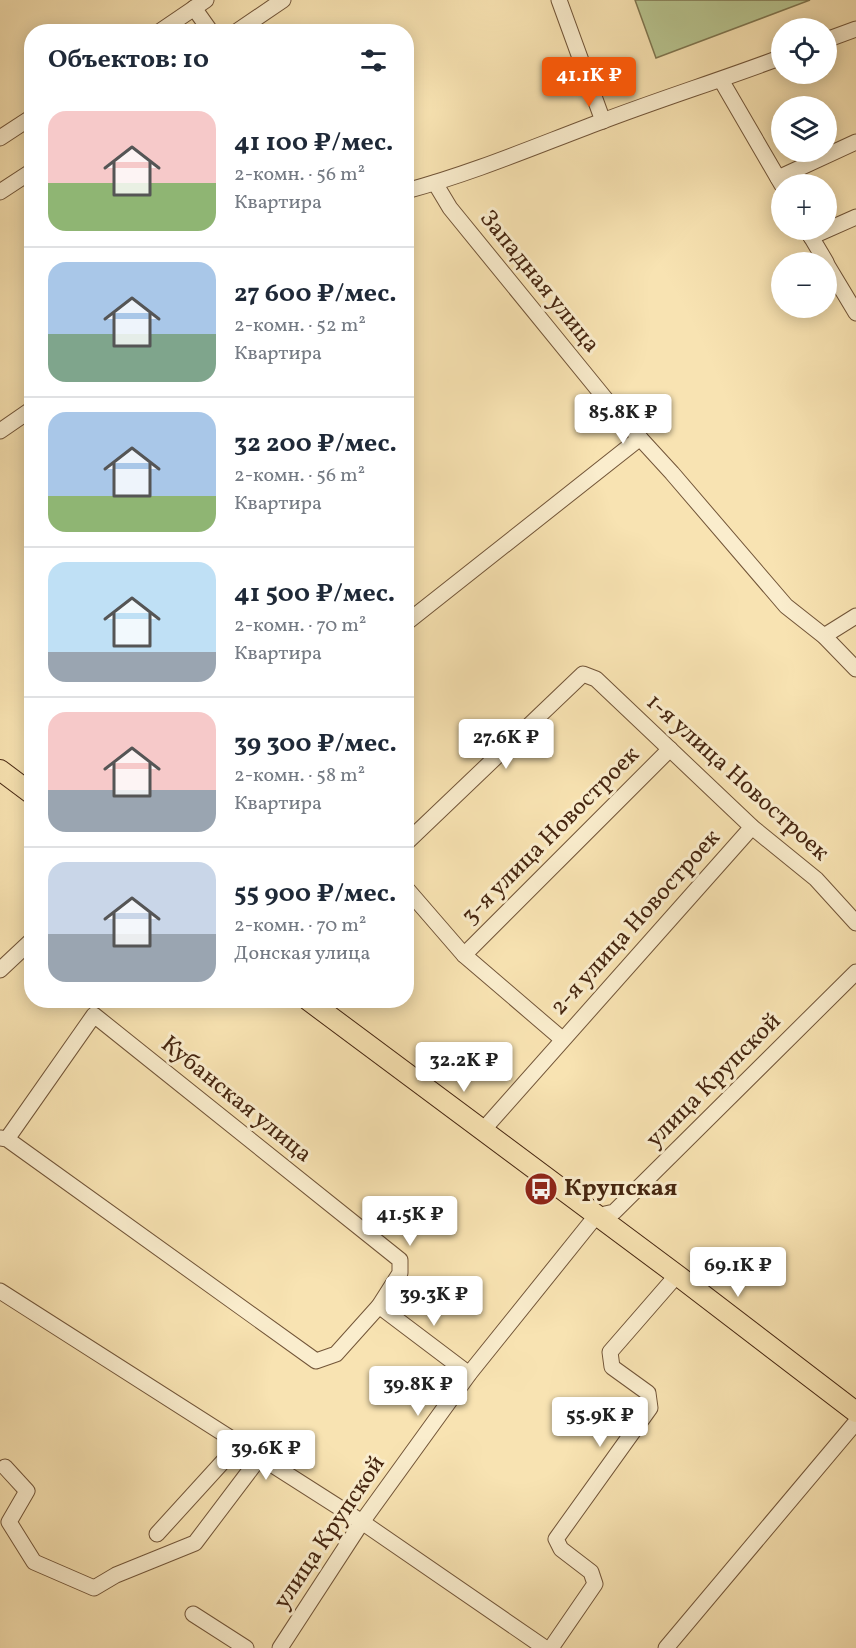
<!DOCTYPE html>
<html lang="ru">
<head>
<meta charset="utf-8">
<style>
  :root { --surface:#fff; --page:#f2f2f3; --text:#1f2937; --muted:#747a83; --line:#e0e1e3; --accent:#ea580c }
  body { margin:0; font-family:Vollkorn,serif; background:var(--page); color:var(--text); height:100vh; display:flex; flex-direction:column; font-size:22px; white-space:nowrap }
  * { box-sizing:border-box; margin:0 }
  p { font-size:20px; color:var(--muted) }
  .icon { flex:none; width:33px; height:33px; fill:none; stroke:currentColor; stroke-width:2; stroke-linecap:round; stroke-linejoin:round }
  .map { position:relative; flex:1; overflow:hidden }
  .sheet { position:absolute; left:24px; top:24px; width:390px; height:984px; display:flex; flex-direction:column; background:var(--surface); border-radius:24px; box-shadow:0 3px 15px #0003 }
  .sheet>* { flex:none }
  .buttons { position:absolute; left:771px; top:18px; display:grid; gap:12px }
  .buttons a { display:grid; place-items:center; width:66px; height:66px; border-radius:50%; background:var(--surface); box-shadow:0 3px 15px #0003; font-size:30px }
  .price { position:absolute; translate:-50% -51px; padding:0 14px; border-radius:6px; background:#fff; color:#222; font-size:20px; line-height:39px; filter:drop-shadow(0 2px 3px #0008) }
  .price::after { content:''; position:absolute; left:50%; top:36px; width:18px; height:14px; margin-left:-9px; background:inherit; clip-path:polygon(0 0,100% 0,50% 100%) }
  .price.selected { background:var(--accent); color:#fff }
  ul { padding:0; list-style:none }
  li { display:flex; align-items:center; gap:18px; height:150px; padding:0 24px }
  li+li { border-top:2px solid var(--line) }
  li span { display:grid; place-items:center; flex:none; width:168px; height:120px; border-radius:18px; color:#555 }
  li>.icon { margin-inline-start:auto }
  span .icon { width:72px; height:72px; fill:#fffc; stroke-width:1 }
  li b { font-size:26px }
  h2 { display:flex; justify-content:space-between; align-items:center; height:72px; padding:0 24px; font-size:26px }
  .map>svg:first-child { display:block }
  .green { fill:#b8c590; stroke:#7f7650; stroke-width:1.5 }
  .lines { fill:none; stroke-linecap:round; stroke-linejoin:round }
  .minor-casing { stroke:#725538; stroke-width:17 }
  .major-casing { stroke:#462610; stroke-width:22 }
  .minor { stroke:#faedcd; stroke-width:15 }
  .major { stroke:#f8e3b2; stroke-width:20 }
  .labels { text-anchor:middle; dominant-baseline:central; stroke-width:6; stroke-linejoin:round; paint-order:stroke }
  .street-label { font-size:24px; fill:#462610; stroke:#faedcd }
  .poi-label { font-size:24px; font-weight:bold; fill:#462610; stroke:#faedcd; text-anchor:start }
</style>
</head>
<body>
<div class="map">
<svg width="856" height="1648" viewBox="0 0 856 1648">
  <rect width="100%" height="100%" fill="#f8e3b2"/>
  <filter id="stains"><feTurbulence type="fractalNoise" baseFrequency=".00333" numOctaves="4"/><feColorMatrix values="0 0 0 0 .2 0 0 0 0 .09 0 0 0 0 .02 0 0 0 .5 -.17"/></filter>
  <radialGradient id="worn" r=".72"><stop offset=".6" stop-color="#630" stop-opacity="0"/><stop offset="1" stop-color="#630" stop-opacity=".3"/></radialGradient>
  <path class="green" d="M635 0H810L656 58Z"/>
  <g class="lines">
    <g class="minor-casing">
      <g id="minor">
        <path d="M559 0 603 121"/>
        <path d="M194 8 211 32"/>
        <path d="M159 32 206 0"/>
        <path d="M236 32 283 0"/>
        <path d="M826 40 856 29"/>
        <path d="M721 80 782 185"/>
        <path d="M0 138 32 117"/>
        <path d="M778 178 856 142"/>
        <path d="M435 183 450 208 617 413 672 473 786 606 824 636 856 669"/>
        <path d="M406 191C473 173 536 146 600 122 660 99 721 80 782 57"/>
        <path d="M0 192 32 171"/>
        <path d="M807 230 826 262"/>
        <path d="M811 237 856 217"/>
        <path d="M826 263 856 313"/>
        <path d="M0 431 32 409"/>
        <path d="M406 623 640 438"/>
        <path d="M824 636 856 616"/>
        <path d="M406 843 583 674 596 679 752 827 816 879 856 923"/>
        <path d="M406 888 464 955 562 1039"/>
        <path d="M464 955 670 749"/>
        <path d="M0 970 32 940"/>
        <path d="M483 1130 752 827"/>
        <path d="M0 1138 7 1139 316 1361 336 1354 379 1306 400 1273V1260L94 1015 7 1139"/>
        <path d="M0 1291 362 1522 545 1648"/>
        <path d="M379 1306 469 1374"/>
        <path d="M5 1467 27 1491 9 1522 34 1562 94 1588 116 1575 195 1543 260 1457"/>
        <path d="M157 1534 239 1444"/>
        <path d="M193 1614 246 1648"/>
        <path d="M280 1648 362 1522 469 1374 596 1216 614 1212 856 972"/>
        <path d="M551 1648 595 1584 591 1572 561 1549 556 1539 650 1408 648 1393 612 1367 610 1352 677 1275"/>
        <path d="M666 1648 856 1422"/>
      </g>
    </g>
    <g class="major-casing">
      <g id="major">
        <path d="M0 770 32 794"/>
        <path d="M308 1000 677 1275 856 1412"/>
      </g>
    </g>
    <use href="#minor" class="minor"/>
    <use href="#major" class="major"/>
  </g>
  <defs>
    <g id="bus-disc" transform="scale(1.725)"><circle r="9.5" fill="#8f2418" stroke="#faedcd"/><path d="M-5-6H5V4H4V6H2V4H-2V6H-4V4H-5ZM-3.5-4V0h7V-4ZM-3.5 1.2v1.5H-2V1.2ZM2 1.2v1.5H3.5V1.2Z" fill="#fff"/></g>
  </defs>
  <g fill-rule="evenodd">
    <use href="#bus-disc" x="541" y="1189"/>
  </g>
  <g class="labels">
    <g class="street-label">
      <text transform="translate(539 282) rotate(51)">Западная улица</text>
      <text transform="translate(737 778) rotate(42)">1-я улица Новостроек</text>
      <text transform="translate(551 836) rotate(-45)">3-я улица Новостроек</text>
      <text transform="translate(636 923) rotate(-48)">2-я улица Новостроек</text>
      <text transform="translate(714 1081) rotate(-45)">улица Крупской</text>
      <text transform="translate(236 1100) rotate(39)">Кубанская улица</text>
      <text transform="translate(330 1533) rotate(-56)">улица Крупской</text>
    </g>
    <g class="poi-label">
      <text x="564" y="1189">Крупская</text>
    </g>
  </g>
  <rect width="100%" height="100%" filter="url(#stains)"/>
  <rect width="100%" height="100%" fill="url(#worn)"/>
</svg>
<div class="buttons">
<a><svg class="icon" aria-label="locate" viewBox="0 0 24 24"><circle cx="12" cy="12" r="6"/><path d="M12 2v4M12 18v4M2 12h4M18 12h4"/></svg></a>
<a><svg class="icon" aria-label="layers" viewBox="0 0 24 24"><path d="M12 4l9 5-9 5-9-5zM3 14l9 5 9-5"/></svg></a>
<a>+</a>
<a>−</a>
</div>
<b class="price selected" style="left:589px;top:108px">41.1K ₽</b>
<b class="price" style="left:623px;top:445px">85.8K ₽</b>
<b class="price" style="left:506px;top:770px">27.6K ₽</b>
<b class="price" style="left:464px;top:1093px">32.2K ₽</b>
<b class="price" style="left:410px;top:1247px">41.5K ₽</b>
<b class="price" style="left:738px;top:1298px">69.1K ₽</b>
<b class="price" style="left:434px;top:1327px">39.3K ₽</b>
<b class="price" style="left:418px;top:1417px">39.8K ₽</b>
<b class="price" style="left:600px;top:1448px">55.9K ₽</b>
<b class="price" style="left:266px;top:1481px">39.6K ₽</b>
<section class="sheet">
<h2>Объектов: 10<svg class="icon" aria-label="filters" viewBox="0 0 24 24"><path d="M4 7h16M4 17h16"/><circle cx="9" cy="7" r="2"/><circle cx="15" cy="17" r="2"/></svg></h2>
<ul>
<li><span style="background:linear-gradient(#f6c9c9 60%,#8fb573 0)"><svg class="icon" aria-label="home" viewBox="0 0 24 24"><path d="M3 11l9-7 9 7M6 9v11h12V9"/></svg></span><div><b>41 100 ₽/мес.</b><p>2-комн. · 56 m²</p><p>Квартира</p></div></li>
<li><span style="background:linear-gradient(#a9c7e8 60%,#7fa58c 0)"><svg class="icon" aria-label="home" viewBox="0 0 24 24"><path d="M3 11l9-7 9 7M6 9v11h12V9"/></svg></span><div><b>27 600 ₽/мес.</b><p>2-комн. · 52 m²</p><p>Квартира</p></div></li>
<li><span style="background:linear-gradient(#a9c7e8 70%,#8fb573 0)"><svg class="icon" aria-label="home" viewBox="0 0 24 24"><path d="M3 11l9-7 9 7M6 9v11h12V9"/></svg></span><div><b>32 200 ₽/мес.</b><p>2-комн. · 56 m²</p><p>Квартира</p></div></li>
<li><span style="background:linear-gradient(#bfe0f5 75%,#9aa5b1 0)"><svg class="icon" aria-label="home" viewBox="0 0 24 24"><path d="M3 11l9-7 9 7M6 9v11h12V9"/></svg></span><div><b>41 500 ₽/мес.</b><p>2-комн. · 70 m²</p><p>Квартира</p></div></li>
<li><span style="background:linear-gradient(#f6c9c9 65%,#9aa5b1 0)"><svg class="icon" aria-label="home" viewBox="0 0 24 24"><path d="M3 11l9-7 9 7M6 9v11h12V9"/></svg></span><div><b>39 300 ₽/мес.</b><p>2-комн. · 58 m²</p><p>Квартира</p></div></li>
<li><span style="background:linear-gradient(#c9d6e8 60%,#9aa5b1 0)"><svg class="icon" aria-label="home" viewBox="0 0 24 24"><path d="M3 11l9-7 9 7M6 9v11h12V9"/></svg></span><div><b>55 900 ₽/мес.</b><p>2-комн. · 70 m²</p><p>Донская улица</p></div></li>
</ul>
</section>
</div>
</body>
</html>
